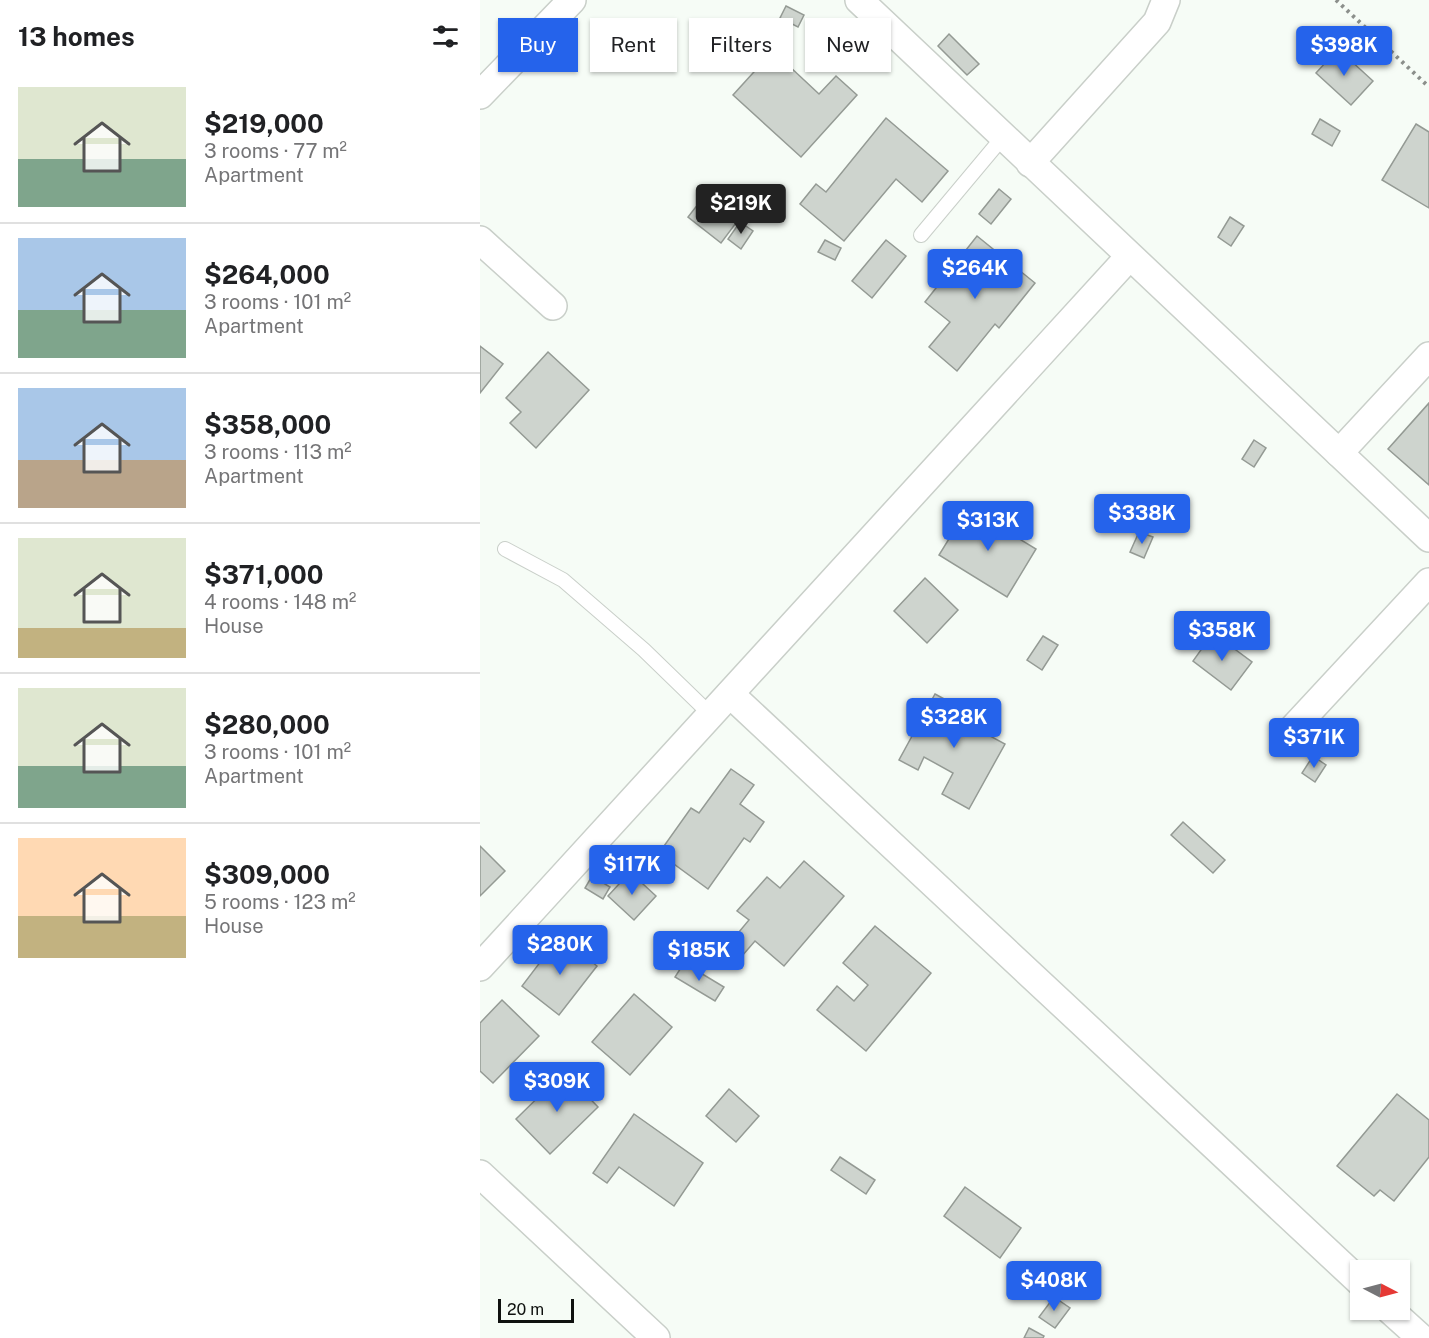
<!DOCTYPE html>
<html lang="en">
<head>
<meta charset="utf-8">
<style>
  :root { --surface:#fff; --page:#f2f2f2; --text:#202124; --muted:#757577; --line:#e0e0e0; --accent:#2563eb }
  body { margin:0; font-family:"Public Sans",sans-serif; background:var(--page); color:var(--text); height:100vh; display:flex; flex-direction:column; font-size:22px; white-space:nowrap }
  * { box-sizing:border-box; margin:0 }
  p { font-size:20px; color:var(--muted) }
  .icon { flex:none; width:33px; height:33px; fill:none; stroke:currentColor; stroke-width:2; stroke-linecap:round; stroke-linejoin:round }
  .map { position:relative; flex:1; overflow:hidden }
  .side { display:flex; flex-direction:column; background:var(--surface); width:480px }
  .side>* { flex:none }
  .banner { position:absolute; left:18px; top:18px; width:570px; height:54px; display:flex; gap:12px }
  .needle { width:39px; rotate:96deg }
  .tools { position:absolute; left:870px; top:1260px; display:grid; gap:12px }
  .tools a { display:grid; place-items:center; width:60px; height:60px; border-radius:0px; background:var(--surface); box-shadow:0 2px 4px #0004; font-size:30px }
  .scale { position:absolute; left:18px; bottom:15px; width:76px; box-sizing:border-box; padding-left:6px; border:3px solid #0f110f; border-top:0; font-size:16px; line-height:21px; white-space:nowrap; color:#0f110f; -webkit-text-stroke:4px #f6fcf6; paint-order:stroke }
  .price { position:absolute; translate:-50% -51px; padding:0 14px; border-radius:6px; background:var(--accent); color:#fff; font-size:20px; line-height:39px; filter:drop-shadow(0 2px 3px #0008) }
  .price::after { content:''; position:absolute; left:50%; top:36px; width:18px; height:14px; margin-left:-9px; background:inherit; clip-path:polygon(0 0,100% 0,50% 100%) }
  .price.selected { background:#222; color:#fff }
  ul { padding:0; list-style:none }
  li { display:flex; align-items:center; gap:18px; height:150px; padding:0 18px }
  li+li { border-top:2px solid var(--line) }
  li span { display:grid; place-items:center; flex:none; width:168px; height:120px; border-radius:0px; color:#555 }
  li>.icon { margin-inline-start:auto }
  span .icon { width:72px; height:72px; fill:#fffc; stroke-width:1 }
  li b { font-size:26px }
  h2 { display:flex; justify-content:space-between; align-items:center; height:72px; padding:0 18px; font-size:26px }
  .chip { padding:0 21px; border-radius:0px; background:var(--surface); box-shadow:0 2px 4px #0004; font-size:21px; line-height:54px }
  .chip.selected { background:var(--accent); color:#fff }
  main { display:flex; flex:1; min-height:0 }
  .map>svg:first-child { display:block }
  .building { fill:#ced4ce; stroke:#949a94; stroke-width:1.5 }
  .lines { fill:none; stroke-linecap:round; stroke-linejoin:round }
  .lane-casing { stroke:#c9cfc9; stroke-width:16 }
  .street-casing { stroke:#c9cfc9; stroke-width:30 }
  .path { stroke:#8b8f8b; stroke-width:4; stroke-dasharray:3 4.5; stroke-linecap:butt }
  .lane { stroke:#fff; stroke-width:14 }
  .street { stroke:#fff; stroke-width:27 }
</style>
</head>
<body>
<main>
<section class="side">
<h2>13 homes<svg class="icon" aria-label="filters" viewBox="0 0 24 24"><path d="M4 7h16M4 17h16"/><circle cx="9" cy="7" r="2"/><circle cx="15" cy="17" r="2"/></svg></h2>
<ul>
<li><span style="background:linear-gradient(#dfe7d0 60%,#7fa58c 0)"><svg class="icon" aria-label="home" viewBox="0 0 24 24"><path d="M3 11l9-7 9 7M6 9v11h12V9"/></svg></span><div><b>$219,000</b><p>3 rooms · 77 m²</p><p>Apartment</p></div></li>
<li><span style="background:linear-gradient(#a9c7e8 60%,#7fa58c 0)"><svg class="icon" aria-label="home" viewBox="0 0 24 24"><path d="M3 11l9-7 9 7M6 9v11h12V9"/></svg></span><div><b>$264,000</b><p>3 rooms · 101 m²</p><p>Apartment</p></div></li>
<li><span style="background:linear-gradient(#a9c7e8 60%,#b9a48a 0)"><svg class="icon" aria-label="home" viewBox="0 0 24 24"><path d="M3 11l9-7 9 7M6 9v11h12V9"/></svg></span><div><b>$358,000</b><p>3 rooms · 113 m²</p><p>Apartment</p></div></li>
<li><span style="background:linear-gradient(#dfe7d0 75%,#c2b280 0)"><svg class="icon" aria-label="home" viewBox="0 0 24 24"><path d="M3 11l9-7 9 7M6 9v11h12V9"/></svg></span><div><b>$371,000</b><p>4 rooms · 148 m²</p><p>House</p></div></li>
<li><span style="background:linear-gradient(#dfe7d0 65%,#7fa58c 0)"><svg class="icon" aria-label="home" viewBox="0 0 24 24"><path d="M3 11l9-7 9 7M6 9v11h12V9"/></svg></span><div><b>$280,000</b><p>3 rooms · 101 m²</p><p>Apartment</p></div></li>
<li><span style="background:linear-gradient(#ffd9b3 65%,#c2b280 0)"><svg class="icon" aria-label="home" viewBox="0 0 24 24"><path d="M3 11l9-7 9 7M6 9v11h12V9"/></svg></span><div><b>$309,000</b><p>5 rooms · 123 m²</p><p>House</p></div></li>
</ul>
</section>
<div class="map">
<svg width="949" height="1338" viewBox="0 0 949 1338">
  <rect width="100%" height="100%" fill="#f6fcf6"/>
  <g class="building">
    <path d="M306 6 324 15 318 27 300 18Z"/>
    <path d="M469 34 499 64 487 75 458 46Z"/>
    <path d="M858 49 893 81 871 105 836 73Z"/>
    <path d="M293 51 339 94 356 76 377 95 321 157 253 95Z"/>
    <path d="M406 118 468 171 442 202 416 179 364 241 320 204 336 184 346 192Z"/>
    <path d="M840 119 860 131 852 146 832 134Z"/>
    <path d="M936 124 949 132V208L902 180Z"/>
    <path d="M232 186 265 211 241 243 208 217Z"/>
    <path d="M519 189 531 199 511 224 499 214Z"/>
    <path d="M750 217 764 226 751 246 738 237Z"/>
    <path d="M260 222 273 231 261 249 248 239Z"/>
    <path d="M497 236 555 283 519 328 515 324 477 371 449 347 470 322 445 302Z"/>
    <path d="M345 240 361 248 355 260 338 252Z"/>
    <path d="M406 240 426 256 392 298 372 281Z"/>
    <path d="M0 346 23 364 0 393Z"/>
    <path d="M68 352 109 390 56 448 30 423 41 412 26 398Z"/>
    <path d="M949 403V485L908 449Z"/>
    <path d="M774 440 786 448 774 467 762 459Z"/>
    <path d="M488 508 556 549 527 597 459 555Z"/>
    <path d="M659 532 673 537 664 558 650 552Z"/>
    <path d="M445 578 478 610 447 643 414 611Z"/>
    <path d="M733 633 772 662 751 690 713 661Z"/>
    <path d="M563 636 578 645 562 670 547 660Z"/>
    <path d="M455 694 492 714 486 723 525 744 489 809 462 794 473 773 444 757 438 770 419 760Z"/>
    <path d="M833 756 846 765 835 782 822 773Z"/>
    <path d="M251 769 274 785 260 804 284 822 270 842 264 838 228 889 179 853 211 808 219 813Z"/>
    <path d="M703 822 745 860 733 873 691 835Z"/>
    <path d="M0 846 25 871 0 896Z"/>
    <path d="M324 861 364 896 304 966 275 941 262 956 249 944 269 920 257 911 287 877 300 888Z"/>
    <path d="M150 872 176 896 154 920 128 896Z"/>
    <path d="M112 876 130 887 123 899 105 888Z"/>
    <path d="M395 926 451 973 386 1051 337 1010 357 986 374 1001 388 985 363 963Z"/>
    <path d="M80 936 117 966 79 1015 42 986Z"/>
    <path d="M204 963 244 987 235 1001 195 977Z"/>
    <path d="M154 994 192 1027 150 1075 112 1042Z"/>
    <path d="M22 1000 59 1036 13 1083 0 1071V1023Z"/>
    <path d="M84 1072 118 1107 70 1154 36 1119Z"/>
    <path d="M249 1089 279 1116 256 1142 226 1116Z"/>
    <path d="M917 1094 949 1120V1157L914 1201 900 1190 894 1196 857 1166Z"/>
    <path d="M154 1114 223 1163 194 1206 139 1167 127 1183 113 1173Z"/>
    <path d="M360 1157 395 1180 386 1194 351 1170Z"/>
    <path d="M485 1187 541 1228 520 1258 464 1216Z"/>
    <path d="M574 1297 590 1308 575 1328 559 1317Z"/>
    <path d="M549 1328 564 1336 563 1338H544Z"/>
  </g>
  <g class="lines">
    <g class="lane-casing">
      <g id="lane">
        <path d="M441 235 523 137"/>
        <path d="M25 549 83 580 164 650 231 715"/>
      </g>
    </g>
    <g class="street-casing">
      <g id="street">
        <path d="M379 0 949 538"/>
        <path d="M0 95 92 0"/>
        <path d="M550 163 677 22 686 0"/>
        <path d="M0 240 73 306"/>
        <path d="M859 453 949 356"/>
        <path d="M250 694 880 1282"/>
        <path d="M806 736 949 582"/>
        <path d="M0 967 649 257"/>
        <path d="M0 1174 176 1338"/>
        <path d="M910 1310 941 1338"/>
      </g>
    </g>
    <path class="path" d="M856 0 949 87"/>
    <use href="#lane" class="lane"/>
    <use href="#street" class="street"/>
  </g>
</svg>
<div class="tools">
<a><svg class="needle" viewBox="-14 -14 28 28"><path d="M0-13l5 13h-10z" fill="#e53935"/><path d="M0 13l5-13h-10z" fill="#757577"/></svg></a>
</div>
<div class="scale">20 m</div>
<b class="price" style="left:864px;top:77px">$398K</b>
<b class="price selected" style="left:261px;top:235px">$219K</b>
<b class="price" style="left:495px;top:300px">$264K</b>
<b class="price" style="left:662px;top:545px">$338K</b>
<b class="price" style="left:508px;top:552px">$313K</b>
<b class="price" style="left:742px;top:662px">$358K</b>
<b class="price" style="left:474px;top:749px">$328K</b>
<b class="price" style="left:834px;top:769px">$371K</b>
<b class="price" style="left:152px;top:896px">$117K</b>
<b class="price" style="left:80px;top:976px">$280K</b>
<b class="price" style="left:219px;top:982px">$185K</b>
<b class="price" style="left:77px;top:1113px">$309K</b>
<b class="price" style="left:574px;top:1312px">$408K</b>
<div class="banner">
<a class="chip selected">Buy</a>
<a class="chip">Rent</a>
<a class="chip">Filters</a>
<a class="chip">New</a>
</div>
</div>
</main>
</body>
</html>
